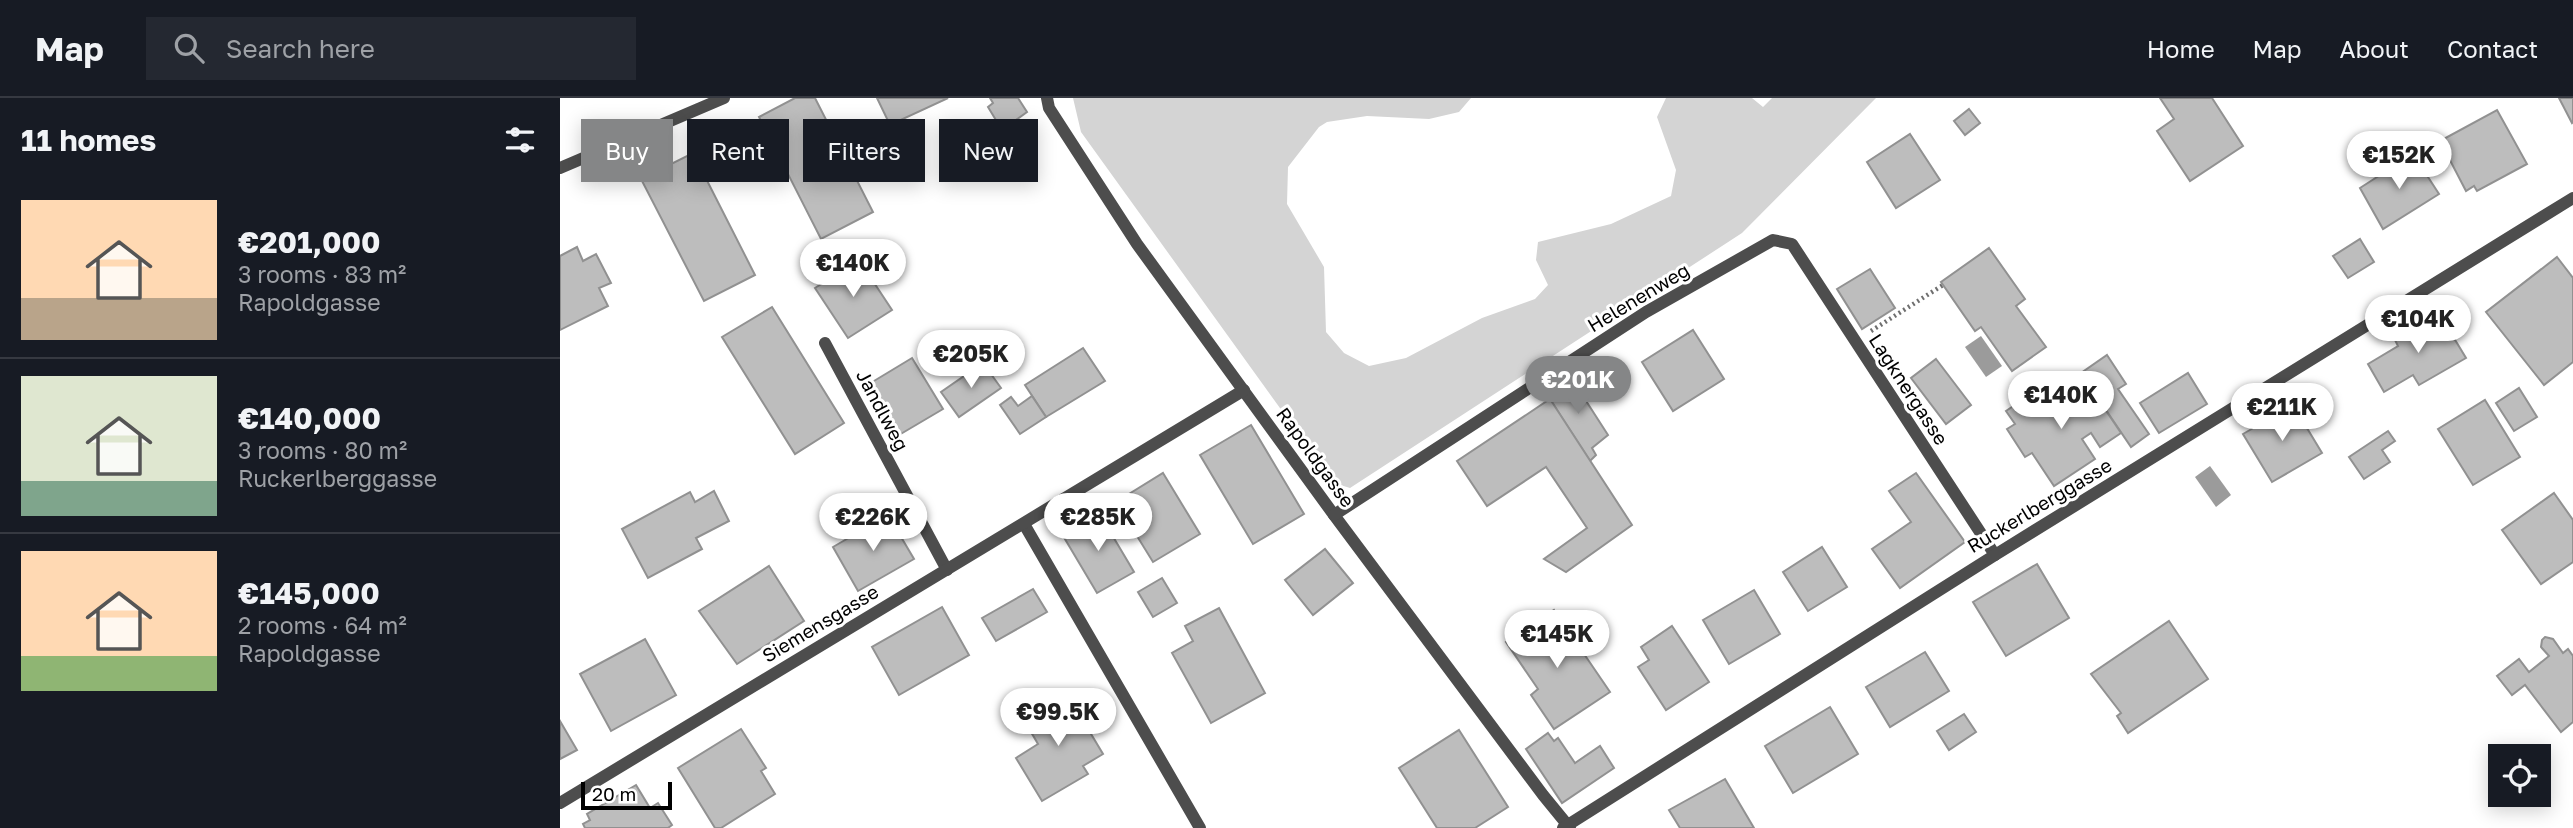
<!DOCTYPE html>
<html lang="en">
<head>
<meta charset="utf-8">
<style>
  :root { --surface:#171b24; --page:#242831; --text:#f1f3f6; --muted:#9ea1a6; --line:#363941; --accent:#858687 }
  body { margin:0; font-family:"Golos Text",sans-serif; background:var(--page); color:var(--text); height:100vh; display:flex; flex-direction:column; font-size:26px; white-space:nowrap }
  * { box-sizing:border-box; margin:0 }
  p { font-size:23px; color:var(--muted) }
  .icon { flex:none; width:38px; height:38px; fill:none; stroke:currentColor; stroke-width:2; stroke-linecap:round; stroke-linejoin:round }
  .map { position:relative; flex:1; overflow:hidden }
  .panel { display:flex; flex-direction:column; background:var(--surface); width:560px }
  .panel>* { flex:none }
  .banner { position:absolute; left:21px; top:21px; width:665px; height:63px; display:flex; gap:14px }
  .controls { position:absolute; left:1928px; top:646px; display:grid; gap:14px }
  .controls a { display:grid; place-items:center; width:63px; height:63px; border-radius:0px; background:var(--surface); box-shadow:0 4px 18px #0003; font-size:35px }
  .scale { position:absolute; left:21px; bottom:18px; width:91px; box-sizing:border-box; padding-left:7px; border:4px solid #000; border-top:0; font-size:19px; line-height:24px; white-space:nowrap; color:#000; -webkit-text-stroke:5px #fff; paint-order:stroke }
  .price { position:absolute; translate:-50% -60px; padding:0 16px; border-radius:24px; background:#fff; color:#222; font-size:23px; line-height:46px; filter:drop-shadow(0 2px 4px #0008) }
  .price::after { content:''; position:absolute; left:50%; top:42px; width:21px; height:16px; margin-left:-10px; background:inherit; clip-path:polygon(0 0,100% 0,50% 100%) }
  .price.active { background:var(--accent); color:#fff }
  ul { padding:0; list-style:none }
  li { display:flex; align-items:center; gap:21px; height:175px; padding:0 21px }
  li+li { border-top:2px solid var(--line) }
  li span { display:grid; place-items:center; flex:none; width:196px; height:140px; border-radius:0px; color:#555 }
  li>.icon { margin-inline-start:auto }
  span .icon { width:84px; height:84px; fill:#fffc; stroke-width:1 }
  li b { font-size:30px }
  h2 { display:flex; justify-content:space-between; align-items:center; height:84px; padding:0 21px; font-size:30px }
  .pill { padding:0 24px; border-radius:0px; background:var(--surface); box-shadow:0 4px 18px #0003; font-size:24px; line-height:63px }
  .pill.active { background:var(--accent); color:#fff }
  header { display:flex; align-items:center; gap:42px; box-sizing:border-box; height:98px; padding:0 35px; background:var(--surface); border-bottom:2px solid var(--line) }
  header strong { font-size:33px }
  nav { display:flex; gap:38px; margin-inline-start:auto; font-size:24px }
  .search { width:490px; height:63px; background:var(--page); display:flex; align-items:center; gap:18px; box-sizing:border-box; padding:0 24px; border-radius:0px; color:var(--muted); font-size:26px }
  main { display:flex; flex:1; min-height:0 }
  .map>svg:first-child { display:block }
  .green { fill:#d4d4d4 }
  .water { fill:#9b9b9b }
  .building { fill:#bdbdbd; stroke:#919191; stroke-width:2 }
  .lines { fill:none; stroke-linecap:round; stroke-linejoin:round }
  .path { stroke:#6f6f6f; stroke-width:4.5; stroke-dasharray:2 3.5; stroke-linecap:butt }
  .minor { stroke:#4d4d4d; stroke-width:12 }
  .labels { text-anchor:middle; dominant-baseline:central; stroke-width:6; stroke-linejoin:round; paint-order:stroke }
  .street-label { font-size:19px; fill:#000; stroke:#fff }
</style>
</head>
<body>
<header>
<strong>Map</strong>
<div class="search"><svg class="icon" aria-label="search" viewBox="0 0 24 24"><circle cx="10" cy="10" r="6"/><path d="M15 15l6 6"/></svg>Search here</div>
<nav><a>Home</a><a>Map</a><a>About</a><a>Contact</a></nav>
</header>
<main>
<section class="panel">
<h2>11 homes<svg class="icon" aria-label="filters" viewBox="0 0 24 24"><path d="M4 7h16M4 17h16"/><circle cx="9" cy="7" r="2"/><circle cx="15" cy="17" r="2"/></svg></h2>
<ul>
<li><span style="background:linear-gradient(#ffd9b3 70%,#b9a48a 0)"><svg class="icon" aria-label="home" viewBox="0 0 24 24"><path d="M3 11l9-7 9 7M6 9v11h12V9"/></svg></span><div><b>€201,000</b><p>3 rooms · 83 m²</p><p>Rapoldgasse</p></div></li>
<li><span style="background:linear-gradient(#dfe7d0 75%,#7fa58c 0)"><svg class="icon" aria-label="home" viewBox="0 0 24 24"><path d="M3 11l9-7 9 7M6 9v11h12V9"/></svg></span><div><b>€140,000</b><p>3 rooms · 80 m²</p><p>Ruckerlberggasse</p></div></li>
<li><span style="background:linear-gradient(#ffd9b3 75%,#8fb573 0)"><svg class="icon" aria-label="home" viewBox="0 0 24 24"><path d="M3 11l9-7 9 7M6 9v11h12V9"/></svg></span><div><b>€145,000</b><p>2 rooms · 64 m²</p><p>Rapoldgasse</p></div></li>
</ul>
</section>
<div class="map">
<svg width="2013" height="730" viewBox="0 0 2013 730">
  <rect width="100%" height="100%" fill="#fff"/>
  <path class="green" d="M513 0H911L899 14 869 21 807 18 767 24 759 29 728 69 727 106 764 169 766 234 784 255 809 268 846 260 922 220 975 201 988 187 976 162 978 144 1051 126 1111 98 1116 72 1097 19 1106 0H1192L1203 9 1212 0H1316L1182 135 790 390 774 385 521 34Z"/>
  <g class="water">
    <path d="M1421 238 1442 268 1426 279 1405 249Z"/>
    <path d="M1650 368 1671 397 1656 409 1635 379Z"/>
  </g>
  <g class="building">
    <path d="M235 0H255L313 114 261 141 199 19Z"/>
    <path d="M317 0H388L330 27Z"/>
    <path d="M430 0H458L467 14 442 32 428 9 433 5Z"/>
    <path d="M1600 0H1652L1683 48 1630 83 1597 33 1614 21Z"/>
    <path d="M1999 0H2013V24L2012 25Z"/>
    <path d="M1409 11 1420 25 1405 37 1394 23Z"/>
    <path d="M1937 12 1967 66 1917 93 1914 88 1906 93 1880 43Z"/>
    <path d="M1350 36 1380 82 1336 110 1307 64Z"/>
    <path d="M133 55 195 177 144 203 81 81Z"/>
    <path d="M1853 56 1879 96 1823 131 1800 90Z"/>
    <path d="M1800 141 1814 164 1788 180 1773 158Z"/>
    <path d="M17 149 23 163 36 156 51 185 39 190 48 208 0 232V158Z"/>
    <path d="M1429 150 1465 201 1456 208 1486 249 1452 273 1421 229 1415 233 1381 184Z"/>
    <path d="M1997 159 2013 180V264L1984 287 1926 214Z"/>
    <path d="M299 162 332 212 288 240 255 190Z"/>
    <path d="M1310 171 1335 210 1302 231 1277 191Z"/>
    <path d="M212 209 284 325 235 356 162 239Z"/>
    <path d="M1880 217 1906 260 1859 287 1853 277 1824 294 1808 266 1838 248 1835 242Z"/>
    <path d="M1133 232 1164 281 1113 313 1082 264Z"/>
    <path d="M523 250 545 283 486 319 465 287Z"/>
    <path d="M1547 257 1566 286 1558 291 1589 336 1571 349 1521 275Z"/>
    <path d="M352 260 383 311 339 337 309 286Z"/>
    <path d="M1376 261 1411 307 1386 326 1351 280Z"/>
    <path d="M423 265 441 290 399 319 381 294Z"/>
    <path d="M1628 275 1647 306 1599 335 1580 305Z"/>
    <path d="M1010 278 1048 337 1032 350 1036 357 1030 363 986 295Z"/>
    <path d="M1526 283 1561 335 1540 349 1531 335 1522 341 1535 361 1494 388 1472 355 1465 359 1447 331 1455 326 1446 313 1474 294 1488 315 1517 295 1514 291Z"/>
    <path d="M1959 290 1977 319 1954 333 1936 305Z"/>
    <path d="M472 298 486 319 460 336 440 307 451 299 458 308Z"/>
    <path d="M990 301 1072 427 1006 474 984 461 1027 430 986 369 927 408 897 363Z"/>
    <path d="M1925 302 1960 359 1913 387 1878 331Z"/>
    <path d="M1733 307 1762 355 1712 384 1683 336Z"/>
    <path d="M691 327 744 416 693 446 640 357Z"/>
    <path d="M1828 333 1835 343 1822 352 1830 364 1804 381 1789 359Z"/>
    <path d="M603 375 640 436 593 464 556 404Z"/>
    <path d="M1356 375 1405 444 1340 490 1312 451 1351 424 1329 393Z"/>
    <path d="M154 393 169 423 136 440 142 451 88 480 62 431 130 394 135 404Z"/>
    <path d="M1994 395 2013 422V464L1981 486 1942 432Z"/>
    <path d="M539 415 574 474 537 495 502 436Z"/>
    <path d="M328 417 354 461 298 493 273 449Z"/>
    <path d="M1262 449 1287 489 1248 513 1223 474Z"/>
    <path d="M765 451 793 485 753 517 725 482Z"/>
    <path d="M1477 466 1509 520 1446 558 1413 504Z"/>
    <path d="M209 468 244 523 177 566 139 513Z"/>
    <path d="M602 480 617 505 593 519 578 494Z"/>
    <path d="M473 491 487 514 436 543 422 520Z"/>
    <path d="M1194 492 1220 536 1169 566 1143 522Z"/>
    <path d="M382 509 409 557 339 597 312 549Z"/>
    <path d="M659 510 705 595 651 625 612 555 633 543 625 528Z"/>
    <path d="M994 512 1050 594 994 631 971 597 978 591 946 544Z"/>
    <path d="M1609 523 1648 581 1568 635 1557 618 1561 615 1531 576Z"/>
    <path d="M1112 528 1149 584 1106 612 1078 569 1089 562 1081 549Z"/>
    <path d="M1985 539 1993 541 2003 555 2008 551 2013 558V624L2001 634 1965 587 1952 597 1937 578 1959 561 1969 574 1989 558 1981 549 1982 542Z"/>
    <path d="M85 541 116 597 51 633 20 576Z"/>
    <path d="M1365 554 1389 593 1330 629 1306 589Z"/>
    <path d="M507 596 543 656 523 668 528 676 482 703 456 660 478 646 464 622Z"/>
    <path d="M1270 609 1298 656 1233 695 1205 648Z"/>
    <path d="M1404 616 1416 634 1389 652 1377 633Z"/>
    <path d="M0 623 17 652 0 661Z"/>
    <path d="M181 631 206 670 201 673 215 696 161 730H155L118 670Z"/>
    <path d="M899 632 948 709 915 730H877L839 670Z"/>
    <path d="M988 635 994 643 998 640 1015 665 1040 648 1054 670 1002 705 966 651Z"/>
    <path d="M1165 681 1194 730H1120L1109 712Z"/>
    <path d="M76 687 90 710 98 705 112 727 108 730H25L23 726 30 722 27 716Z"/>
  </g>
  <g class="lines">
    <path class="path" d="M1311 233 1383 187"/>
    <g class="minor">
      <path d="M487 0 489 10 577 146 774 417 983 697 1010 730"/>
      <path d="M0 70 164 0"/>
      <path d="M265 245 387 472"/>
      <path d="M774 417 1086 214 1213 142 1232 146 1435 457"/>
      <path d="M464 426 640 730"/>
      <path d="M0 705 684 292"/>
      <path d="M1003 730 1435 457 2013 100"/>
    </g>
  </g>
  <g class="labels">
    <g class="street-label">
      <text transform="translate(1078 199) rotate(-31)">Helenenweg</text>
      <text transform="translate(1349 291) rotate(57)">Lagknergasse</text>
      <text transform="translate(323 312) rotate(62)">Jandlweg</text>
      <text transform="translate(756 359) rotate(54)">Rapoldgasse</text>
      <text transform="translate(1479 407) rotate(-31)">Ruckerlberggasse</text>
      <text transform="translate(260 525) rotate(-31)">Siemensgasse</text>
    </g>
  </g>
</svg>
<div class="controls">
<a><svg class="icon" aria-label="locate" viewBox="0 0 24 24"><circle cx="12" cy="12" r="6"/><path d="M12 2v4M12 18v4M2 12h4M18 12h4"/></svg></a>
</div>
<div class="scale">20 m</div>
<b class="price" style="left:1839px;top:93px">€152K</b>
<b class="price" style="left:293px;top:201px">€140K</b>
<b class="price" style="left:1858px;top:257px">€104K</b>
<b class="price" style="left:411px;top:292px">€205K</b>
<b class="price active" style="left:1018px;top:318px">€201K</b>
<b class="price" style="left:1501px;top:333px">€140K</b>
<b class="price" style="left:1722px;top:345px">€211K</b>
<b class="price" style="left:313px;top:455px">€226K</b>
<b class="price" style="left:538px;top:455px">€285K</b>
<b class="price" style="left:997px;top:572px">€145K</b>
<b class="price" style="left:498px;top:650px">€99.5K</b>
<div class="banner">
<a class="pill active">Buy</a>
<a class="pill">Rent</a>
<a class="pill">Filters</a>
<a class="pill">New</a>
</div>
</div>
</main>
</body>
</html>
